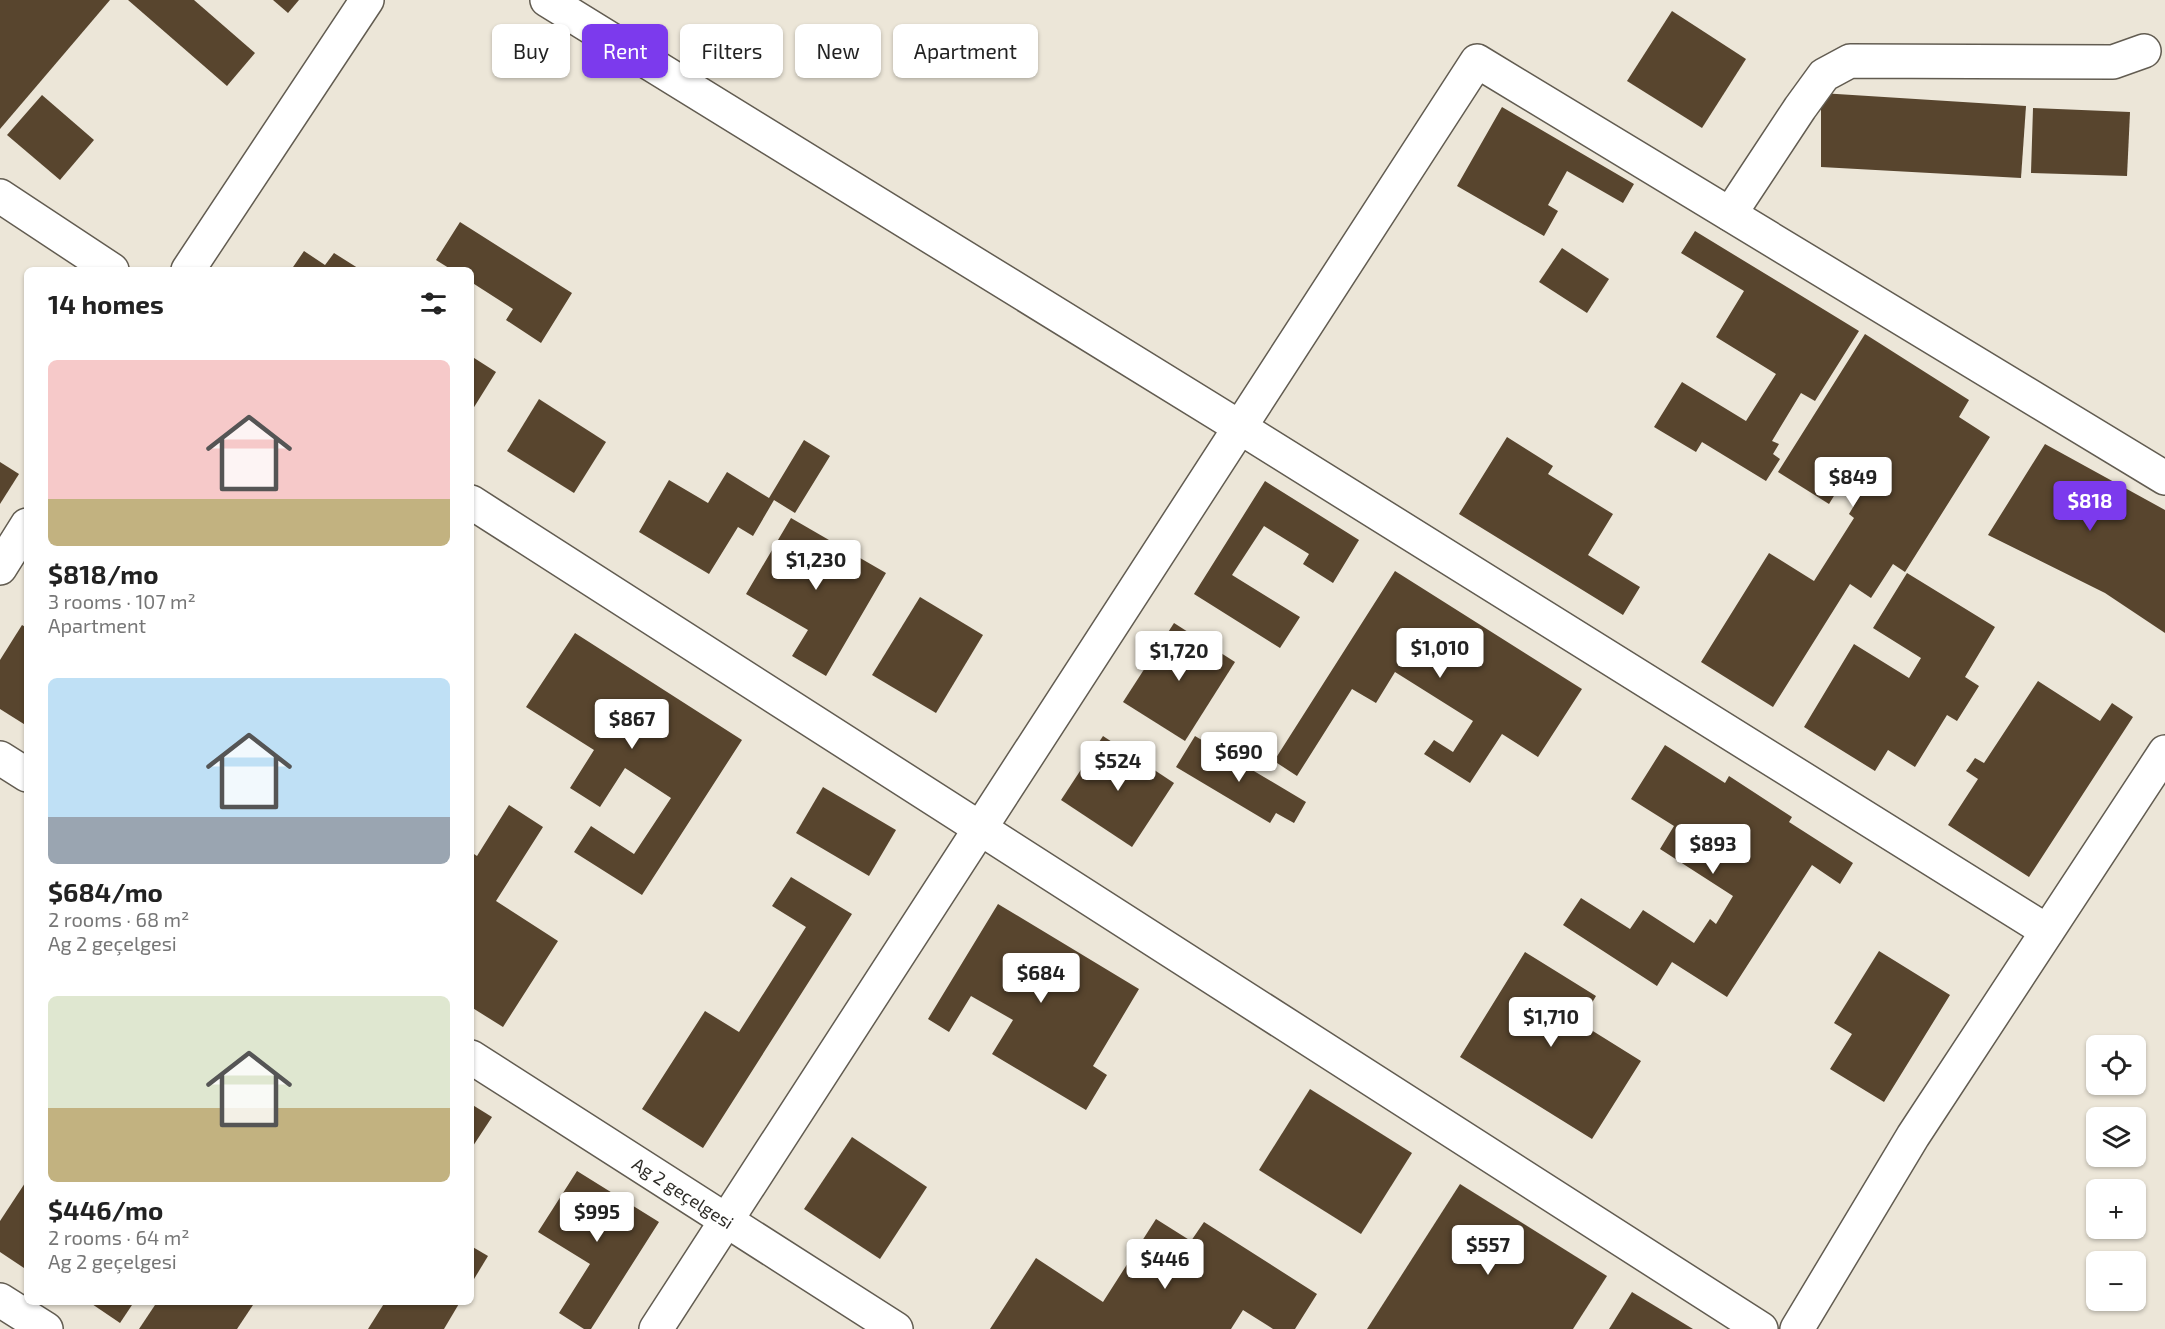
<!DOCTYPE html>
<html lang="en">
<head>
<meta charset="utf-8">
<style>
  :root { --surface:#fff; --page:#f2f2f2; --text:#222; --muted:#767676; --accent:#7c3aed }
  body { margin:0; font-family:"Exo 2",sans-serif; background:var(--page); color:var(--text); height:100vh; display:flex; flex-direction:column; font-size:22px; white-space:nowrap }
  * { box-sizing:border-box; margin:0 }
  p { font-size:20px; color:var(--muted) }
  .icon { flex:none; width:33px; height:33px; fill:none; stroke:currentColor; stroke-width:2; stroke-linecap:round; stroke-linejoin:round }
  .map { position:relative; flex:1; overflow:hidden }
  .details { position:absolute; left:24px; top:267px; width:450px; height:1038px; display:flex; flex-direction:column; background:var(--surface); border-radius:9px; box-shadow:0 2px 4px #0004 }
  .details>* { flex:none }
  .banner { position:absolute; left:492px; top:24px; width:570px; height:54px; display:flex; gap:12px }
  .buttons { position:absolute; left:2086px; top:1035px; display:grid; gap:12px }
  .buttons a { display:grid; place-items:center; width:60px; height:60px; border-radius:9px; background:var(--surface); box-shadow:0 2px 4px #0004; font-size:30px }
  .price { position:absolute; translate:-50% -51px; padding:0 14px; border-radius:6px; background:#fff; color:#222; font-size:20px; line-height:39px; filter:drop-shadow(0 2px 3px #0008) }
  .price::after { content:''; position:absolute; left:50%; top:36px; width:18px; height:14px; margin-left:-9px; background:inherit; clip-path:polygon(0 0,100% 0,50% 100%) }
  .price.on { background:var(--accent); color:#fff }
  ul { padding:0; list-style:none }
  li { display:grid; align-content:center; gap:12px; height:318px; padding:0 24px }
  li span { display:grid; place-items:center; height:186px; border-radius:9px; color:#555 }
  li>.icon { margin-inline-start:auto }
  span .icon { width:108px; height:108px; fill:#fffc; stroke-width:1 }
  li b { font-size:26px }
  h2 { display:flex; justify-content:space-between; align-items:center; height:72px; padding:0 24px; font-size:26px }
  .tag { padding:0 21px; border-radius:9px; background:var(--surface); box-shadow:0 2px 4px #0004; font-size:21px; line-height:54px }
  .tag.on { background:var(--accent); color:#fff }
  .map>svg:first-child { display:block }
  .building { fill:#58452e }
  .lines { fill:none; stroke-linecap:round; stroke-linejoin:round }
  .minor-casing { stroke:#625c51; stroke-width:36 }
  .minor { stroke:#fff; stroke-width:33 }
  .labels { text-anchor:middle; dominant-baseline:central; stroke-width:6; stroke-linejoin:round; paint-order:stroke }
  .street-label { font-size:18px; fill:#2f2d28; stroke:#faf3e6 }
</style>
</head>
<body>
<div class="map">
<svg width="2165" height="1329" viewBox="0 0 2165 1329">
  <rect width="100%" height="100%" fill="#ece6d8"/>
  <g class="building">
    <path d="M0 0H110L0 129Z"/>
    <path d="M128 0H194L255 53 227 86Z"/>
    <path d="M273 0H299L288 13Z"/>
    <path d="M1672 11 1746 59 1702 128 1627 81Z"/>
    <path d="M1821 93 2026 106 2021 178 1821 167Z"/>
    <path d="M42 95 94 140 60 180 7 135Z"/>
    <path d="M1502 107 1634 184 1623 203 1567 171 1548 205 1558 211 1544 236 1457 186Z"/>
    <path d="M2033 108 2130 112 2127 176 2031 173Z"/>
    <path d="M460 222 572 293 541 343 506 320 513 309 471 282V270H452L436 260Z"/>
    <path d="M1695 231 1859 331 1815 401 1801 393 1772 441 1779 444 1773 454 1780 459 1766 481 1702 442 1696 452 1654 427 1682 382 1746 421 1776 374 1716 337 1744 291 1681 253Z"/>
    <path d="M1562 248 1609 279 1587 313 1539 282Z"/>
    <path d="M304 251 325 265 334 253 361 270H291Z"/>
    <path d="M1865 334 1969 400 1959 417 1990 437 1905 572 1893 564 1871 598 1850 584 1773 707 1701 662 1769 553 1814 581 1854 518 1849 514 1864 489 1845 478 1829 504 1778 472Z"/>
    <path d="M471 356 496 372 471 412Z"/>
    <path d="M539 399 606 442 574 493 507 451Z"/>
    <path d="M1507 437 1553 466 1548 474 1613 514 1588 555 1640 587 1623 615 1459 514Z"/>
    <path d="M804 440 830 456 795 513 774 500 753 536 738 527 709 574 639 532 669 480 708 503 727 472 769 498Z"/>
    <path d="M2045 444 2165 510V633L2105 593 1988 535Z"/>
    <path d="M0 462 19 474 0 504Z"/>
    <path d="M1265 481 1359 540 1333 583 1303 564 1309 554 1264 526 1232 575 1300 617 1280 648 1194 594Z"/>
    <path d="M791 518 886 573 826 676 792 656 808 630 746 594Z"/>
    <path d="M1395 571 1582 689 1538 757 1502 734 1470 783 1424 754 1434 740 1453 752 1473 721 1395 672 1376 703 1352 689 1297 776 1274 761Z"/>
    <path d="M1907 573 1995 627 1965 677 1979 686 1957 721 1947 715 1915 767 1888 750 1875 771 1804 727 1854 644 1909 678 1921 658 1873 628Z"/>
    <path d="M920 597 983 635 936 713 872 675Z"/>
    <path d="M1174 623 1235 662 1185 741 1123 702Z"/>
    <path d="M22 625 27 628V726L0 709V660Z"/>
    <path d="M575 633 742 740 642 895 574 852 591 826 634 854 671 798 625 768 600 807 570 788 594 750 526 707Z"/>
    <path d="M2038 681 2100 721 2112 703 2133 717 2029 877 1948 825 1978 779 1966 771 1975 758 1984 763Z"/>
    <path d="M1103 736 1174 783 1132 847 1061 800Z"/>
    <path d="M1195 736 1306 802 1294 823 1276 813 1270 823 1176 767Z"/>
    <path d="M1665 745 1725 783 1729 776 1792 817 1789 822 1853 863 1840 884 1812 865 1727 997 1672 962 1657 986 1563 925 1581 898 1630 929 1643 910 1694 943 1710 919 1716 924 1733 896 1660 849 1674 826 1631 799Z"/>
    <path d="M823 787 896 830 869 876 796 833Z"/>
    <path d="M509 805 543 827 496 901 558 941 503 1027 471 1007V852L477 856Z"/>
    <path d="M791 877 852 914 703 1148 642 1109 705 1011 739 1032 806 927 772 906Z"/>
    <path d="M998 904 1139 989 1093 1066 1107 1075 1086 1110 992 1054 1013 1020 971 996 949 1032 928 1019Z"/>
    <path d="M1879 951 1950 995 1884 1102 1830 1069 1852 1034 1834 1023Z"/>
    <path d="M1525 952 1596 996 1580 1023 1641 1061 1592 1139 1460 1057Z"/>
    <path d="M1310 1089 1412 1153 1361 1234 1259 1170Z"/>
    <path d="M471 1104 492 1117 471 1149Z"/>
    <path d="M852 1137 927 1187 880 1259 804 1209Z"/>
    <path d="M577 1171 659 1222 591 1329H584L559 1313 590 1264 538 1232Z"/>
    <path d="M27 1180V1270L0 1252V1221Z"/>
    <path d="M1460 1184 1607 1276 1573 1329H1367Z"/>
    <path d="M1156 1219 1191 1241 1204 1222 1317 1294 1295 1329H1273L1243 1310 1231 1329H990L1036 1258 1103 1302Z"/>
    <path d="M471 1246 488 1256 471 1284Z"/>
    <path d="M1632 1292 1693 1329H1609Z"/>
    <path d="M89 1302H134L120 1323Z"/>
    <path d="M157 1302H255L237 1329H139Z"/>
    <path d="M385 1302H460L444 1329H368Z"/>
  </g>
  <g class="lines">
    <g class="minor-casing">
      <g id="minor">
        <path d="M547 0 1241 428 2047 931"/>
        <path d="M0 196 112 270"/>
        <path d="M1730 214 1800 108 1824 75 1850 61 2113 62 2144 51"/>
        <path d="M188 270 367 0"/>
        <path d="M471 502 1761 1329"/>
        <path d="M0 568 27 525"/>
        <path d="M0 758 27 775"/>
        <path id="s1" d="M471 1057 896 1329"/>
        <path d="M0 1300 46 1329"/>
        <path d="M656 1329 1477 61 2165 478"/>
        <path d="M1797 1329 1913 1136 2165 752"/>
      </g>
    </g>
    <use href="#minor" class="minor"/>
  </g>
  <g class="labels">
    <g class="street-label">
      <text stroke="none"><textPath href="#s1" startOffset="252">Ag 2 geçelgesi</textPath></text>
    </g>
  </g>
</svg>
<div class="buttons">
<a><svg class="icon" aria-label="locate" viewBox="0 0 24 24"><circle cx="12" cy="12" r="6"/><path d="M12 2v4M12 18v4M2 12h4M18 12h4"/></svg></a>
<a><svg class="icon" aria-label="layers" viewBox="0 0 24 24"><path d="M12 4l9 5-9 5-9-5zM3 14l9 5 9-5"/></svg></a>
<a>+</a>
<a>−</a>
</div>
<b class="price" style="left:1853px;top:508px">$849</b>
<b class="price on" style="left:2090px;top:532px">$818</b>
<b class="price" style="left:816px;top:591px">$1,230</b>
<b class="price" style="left:1440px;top:679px">$1,010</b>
<b class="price" style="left:1179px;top:682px">$1,720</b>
<b class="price" style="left:632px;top:750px">$867</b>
<b class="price" style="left:1239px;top:783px">$690</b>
<b class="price" style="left:1118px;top:792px">$524</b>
<b class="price" style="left:1713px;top:875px">$893</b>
<b class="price" style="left:1041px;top:1004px">$684</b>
<b class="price" style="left:1551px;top:1048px">$1,710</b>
<b class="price" style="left:597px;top:1243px">$995</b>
<b class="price" style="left:1488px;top:1276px">$557</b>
<b class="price" style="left:1165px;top:1290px">$446</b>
<div class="banner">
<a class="tag">Buy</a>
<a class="tag on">Rent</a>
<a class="tag">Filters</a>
<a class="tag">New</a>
<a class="tag">Apartment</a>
</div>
<section class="details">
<h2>14 homes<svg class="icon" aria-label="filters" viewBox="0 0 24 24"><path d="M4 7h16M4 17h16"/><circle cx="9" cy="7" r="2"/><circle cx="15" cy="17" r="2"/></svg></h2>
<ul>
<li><span style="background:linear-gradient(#f6c9c9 75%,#c2b280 0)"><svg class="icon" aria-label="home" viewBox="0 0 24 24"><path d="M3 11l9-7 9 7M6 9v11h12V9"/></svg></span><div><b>$818/mo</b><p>3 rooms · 107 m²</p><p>Apartment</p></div></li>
<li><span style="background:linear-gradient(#bfe0f5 75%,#9aa5b1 0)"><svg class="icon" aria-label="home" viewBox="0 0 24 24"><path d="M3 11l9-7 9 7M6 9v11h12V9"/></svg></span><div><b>$684/mo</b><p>2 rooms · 68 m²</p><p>Ag 2 geçelgesi</p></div></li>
<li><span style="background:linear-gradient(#dfe7d0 60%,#c2b280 0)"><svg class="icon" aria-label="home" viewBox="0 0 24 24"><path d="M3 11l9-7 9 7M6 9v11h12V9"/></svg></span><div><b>$446/mo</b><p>2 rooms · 64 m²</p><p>Ag 2 geçelgesi</p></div></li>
</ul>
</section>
</div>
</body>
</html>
